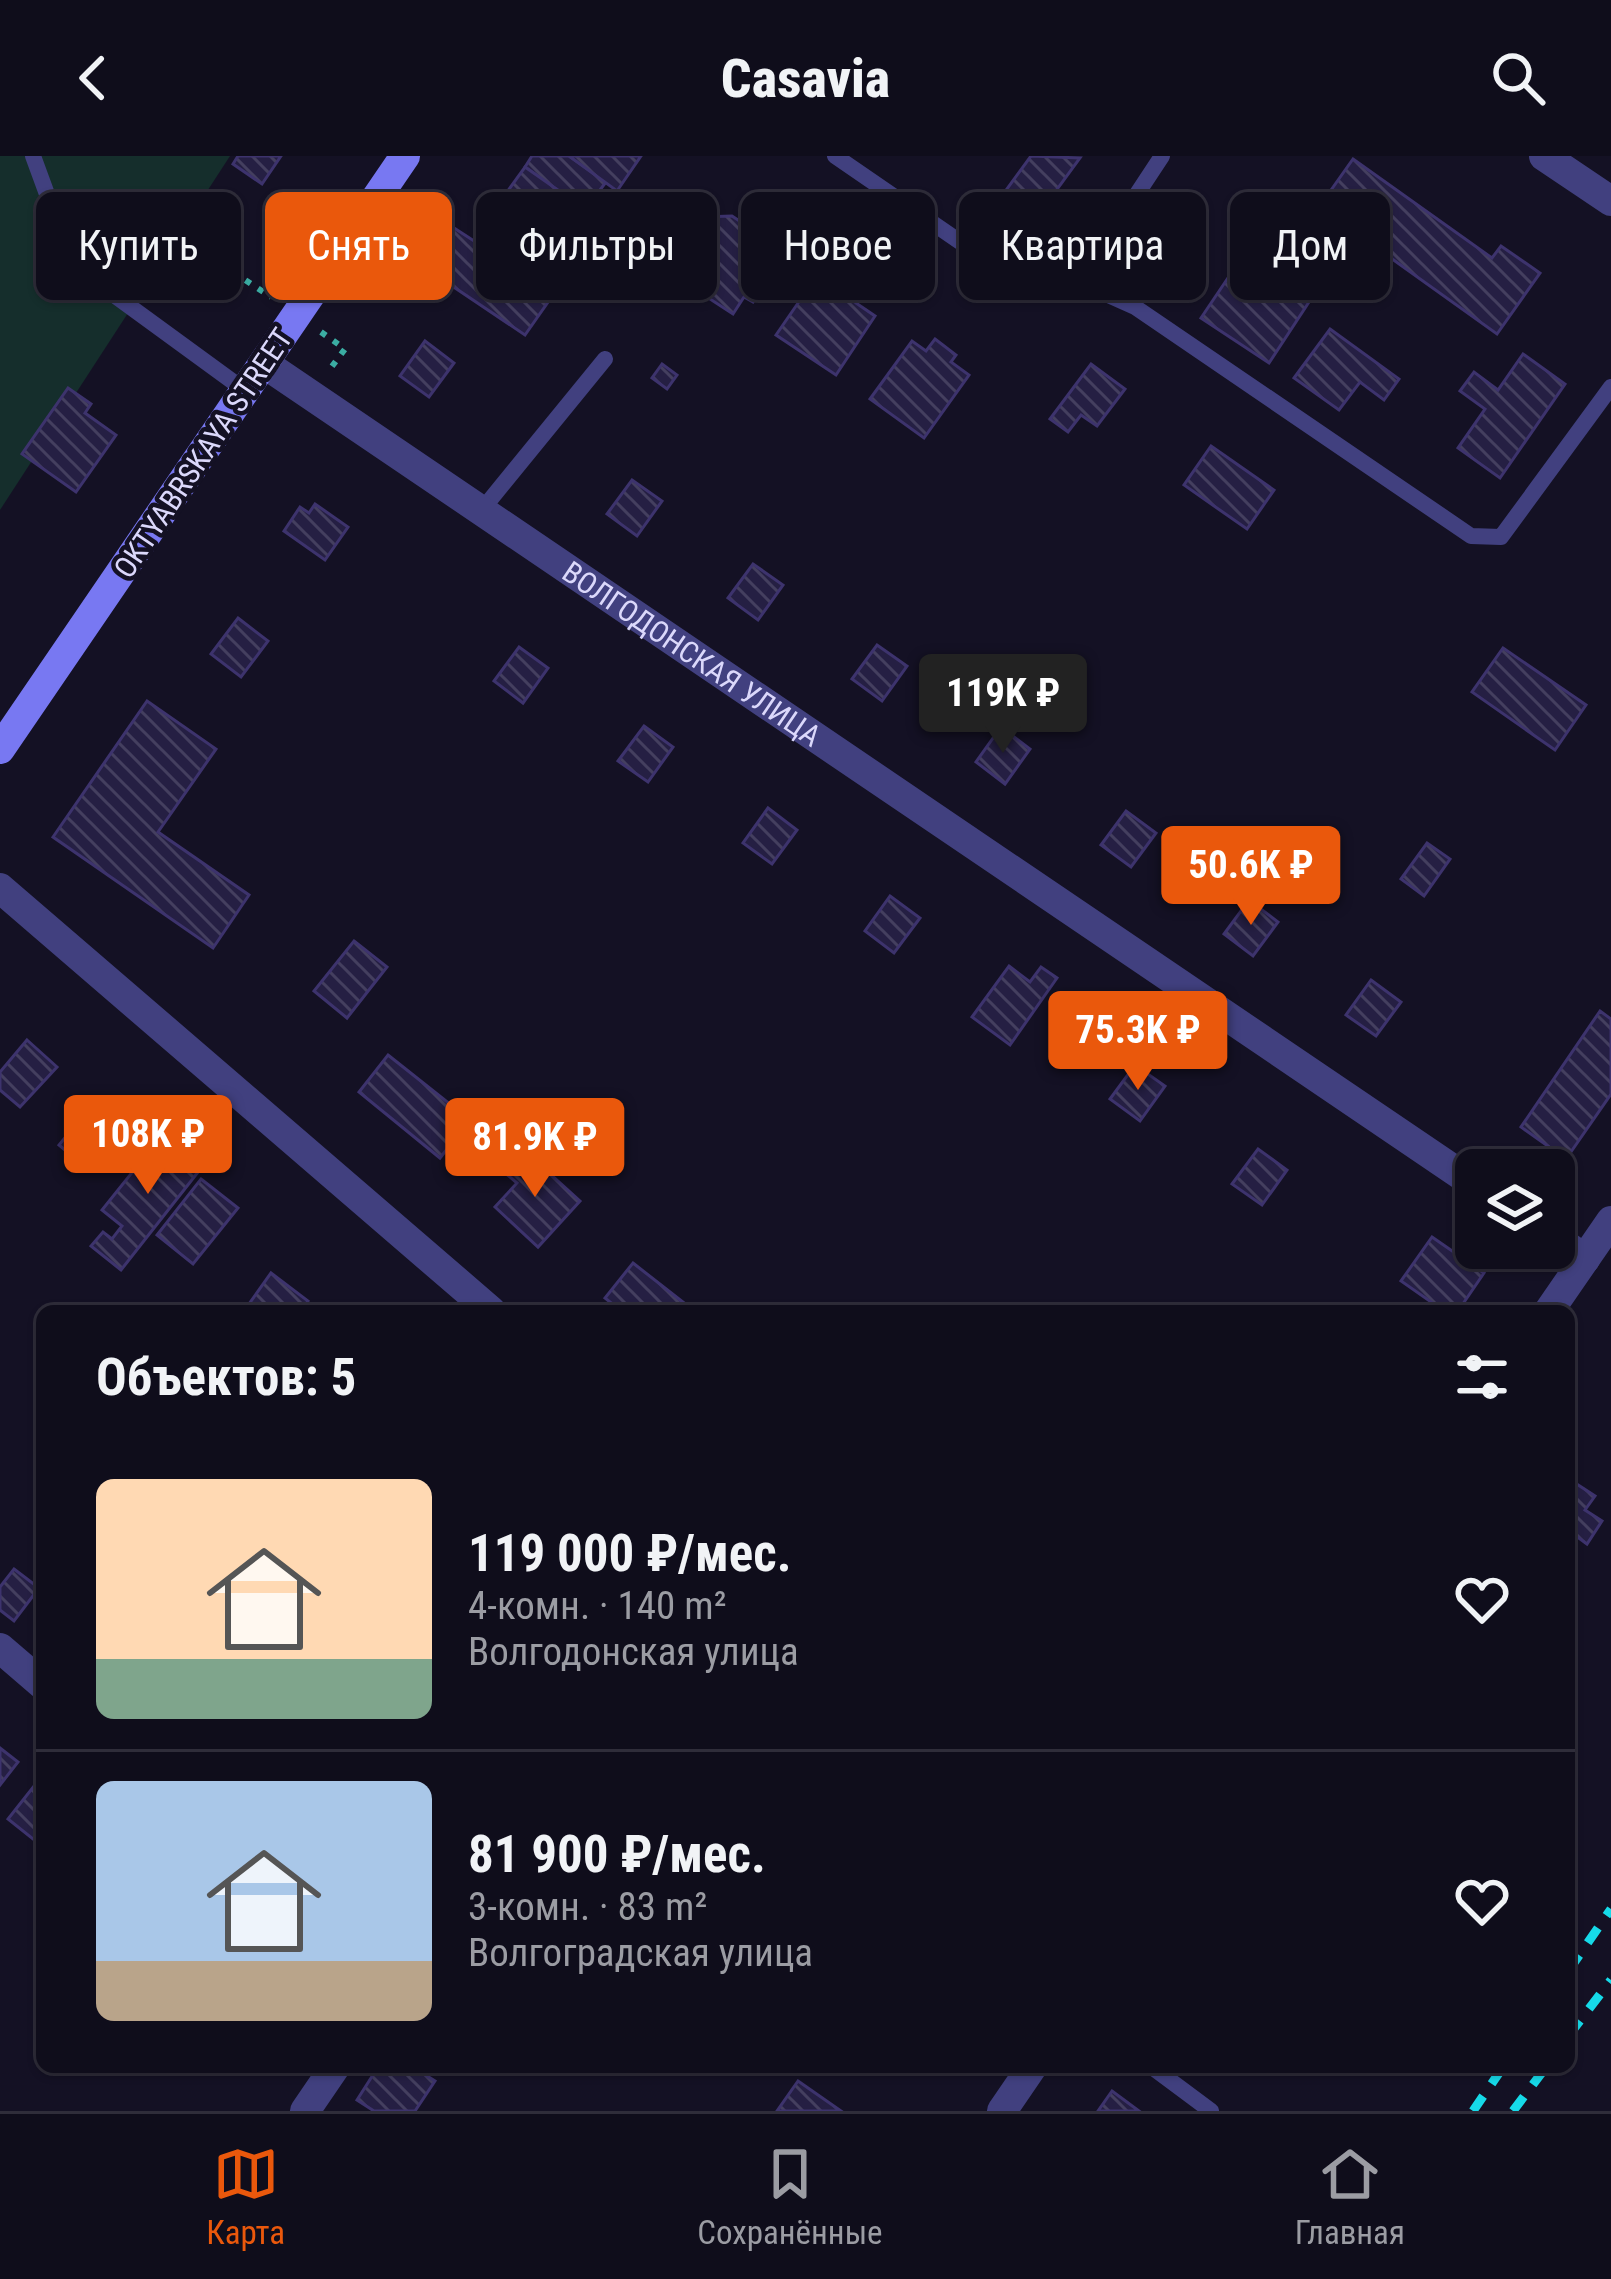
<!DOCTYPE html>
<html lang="ru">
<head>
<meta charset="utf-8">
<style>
  :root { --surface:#0f0d1b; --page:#1d1b28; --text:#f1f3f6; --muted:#9b9ca3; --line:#2f2d3a; --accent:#ea580c }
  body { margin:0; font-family:"Roboto Condensed",sans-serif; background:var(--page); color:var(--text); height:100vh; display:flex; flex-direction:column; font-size:45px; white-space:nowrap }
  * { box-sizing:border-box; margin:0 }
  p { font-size:39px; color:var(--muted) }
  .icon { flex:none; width:66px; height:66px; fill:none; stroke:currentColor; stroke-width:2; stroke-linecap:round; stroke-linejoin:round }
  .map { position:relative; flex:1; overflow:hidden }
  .drawer { position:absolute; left:36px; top:1149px; width:1539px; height:768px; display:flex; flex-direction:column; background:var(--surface); border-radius:18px; box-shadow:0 3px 9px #0004,0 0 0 3px var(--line) }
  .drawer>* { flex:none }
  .top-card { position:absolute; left:36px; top:36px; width:1539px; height:108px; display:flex; gap:24px }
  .fabs { position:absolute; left:1455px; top:993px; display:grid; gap:24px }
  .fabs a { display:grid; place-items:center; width:120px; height:120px; border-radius:18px; background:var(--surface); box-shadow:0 3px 9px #0004,0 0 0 3px var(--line); font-size:60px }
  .price { position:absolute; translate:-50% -102px; padding:0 27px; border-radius:12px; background:var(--accent); color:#fff; font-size:39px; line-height:78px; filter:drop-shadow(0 3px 6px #0008) }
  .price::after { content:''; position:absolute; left:50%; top:72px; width:36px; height:27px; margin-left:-18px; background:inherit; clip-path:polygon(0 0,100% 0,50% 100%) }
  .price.selected { background:#222; color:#fff }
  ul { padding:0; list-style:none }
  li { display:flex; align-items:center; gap:36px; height:300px; padding:0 60px }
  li+li { border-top:3px solid var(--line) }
  li span { display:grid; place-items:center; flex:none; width:336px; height:240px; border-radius:18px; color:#555 }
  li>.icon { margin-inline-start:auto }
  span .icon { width:144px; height:144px; fill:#fffc; stroke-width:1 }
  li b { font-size:51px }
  h2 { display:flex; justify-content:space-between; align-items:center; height:144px; padding:0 60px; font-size:51px }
  .tag { padding:0 42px; border-radius:18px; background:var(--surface); box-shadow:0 3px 9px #0004,0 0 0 3px var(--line); font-size:42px; line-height:108px }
  .tag.selected { background:var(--accent); color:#fff }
  header { display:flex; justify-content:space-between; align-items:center; height:156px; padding:0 60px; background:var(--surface); font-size:54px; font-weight:800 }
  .dock { display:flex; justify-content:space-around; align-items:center; height:168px; border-top:3px solid var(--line); background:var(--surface); font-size:33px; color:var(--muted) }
  .dock a { display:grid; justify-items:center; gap:6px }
  .dock .selected { color:var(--accent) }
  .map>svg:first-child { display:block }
  .pitch { fill:#152e2c }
  .building { fill:url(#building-back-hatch); stroke:#3d336d; stroke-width:3 }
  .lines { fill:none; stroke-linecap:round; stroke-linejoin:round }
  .path { stroke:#3bada3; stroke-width:6; stroke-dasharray:6 9; stroke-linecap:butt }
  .service { stroke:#41407f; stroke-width:16 }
  .minor { stroke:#41407f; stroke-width:30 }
  .tertiary { stroke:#41407f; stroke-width:30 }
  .secondary { stroke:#7878f2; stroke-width:30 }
  .rail { stroke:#16dae9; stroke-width:9; stroke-dasharray:18 15; stroke-linecap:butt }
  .labels { text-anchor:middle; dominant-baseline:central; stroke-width:9; stroke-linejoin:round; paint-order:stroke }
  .street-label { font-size:30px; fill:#dbd8fb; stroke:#141124 }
</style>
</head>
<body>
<header><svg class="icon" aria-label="back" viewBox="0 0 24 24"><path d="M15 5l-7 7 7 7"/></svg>Casavia<svg class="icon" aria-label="search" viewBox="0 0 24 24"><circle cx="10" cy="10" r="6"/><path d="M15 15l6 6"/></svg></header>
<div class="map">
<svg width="1611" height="1955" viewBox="0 0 1611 1955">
  <defs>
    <pattern id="building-back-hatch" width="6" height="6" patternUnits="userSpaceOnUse" patternTransform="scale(3)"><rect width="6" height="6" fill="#251f43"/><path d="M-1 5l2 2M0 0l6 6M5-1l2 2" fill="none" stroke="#443f5f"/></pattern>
  </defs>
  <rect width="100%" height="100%" fill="#141124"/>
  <path class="pitch" d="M0 0H230L0 354Z"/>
  <g class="building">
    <path d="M238 0H281L262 28 233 8Z"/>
    <path d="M532 0H569L606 26 585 54 525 11Z"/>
    <path d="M569 0H641L617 35Z"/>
    <path d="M1031 0 1080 2 1009 99 977 74Z"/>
    <path d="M1353 3 1492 102 1501 90 1540 117 1497 178 1339 65 1325 85 1305 71Z"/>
    <path d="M525 11 642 93 620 125 581 99 569 116 489 61Z"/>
    <path d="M732 60 768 84 753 107 771 119 753 146 744 141 733 158 690 130 695 124 669 107 702 61Z"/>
    <path d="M451 70 491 96 507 72 569 116 525 179 424 111Z"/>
    <path d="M1234 113 1256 127 1266 113 1311 143 1269 207 1201 162Z"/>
    <path d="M816 121 832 132 838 124 860 139 856 147 875 160 836 219 776 179Z"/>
    <path d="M1330 173 1399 223 1384 244 1360 226 1339 254 1294 222Z"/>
    <path d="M935 183 956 199 951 206 969 219 924 282 870 243 912 185 926 195Z"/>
    <path d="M425 185 454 207 429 241 400 220Z"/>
    <path d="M1523 198 1565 228 1500 322 1458 292 1485 253 1460 235 1474 216 1498 234Z"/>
    <path d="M662 208 677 219 667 233 652 222Z"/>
    <path d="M1091 208 1125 233 1097 270 1081 259 1068 276 1050 263Z"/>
    <path d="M68 232 91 248 85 257 116 279 76 336 22 298Z"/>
    <path d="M1211 290 1274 334 1247 373 1184 329Z"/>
    <path d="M632 324 662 345 637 380 607 358Z"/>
    <path d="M315 348 348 371 325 404 284 375 300 351 309 357Z"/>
    <path d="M753 408 783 429 758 464 728 442Z"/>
    <path d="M238 462 268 485 241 521 211 498Z"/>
    <path d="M877 489 907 510 882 545 852 523Z"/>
    <path d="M519 491 548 512 523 547 494 525Z"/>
    <path d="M1503 492 1586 549 1555 594 1472 536Z"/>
    <path d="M147 545 216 593 158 676 249 739 213 792 53 681Z"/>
    <path d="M644 570 673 591 648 626 618 605Z"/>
    <path d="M1001 571 1030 593 1005 628 976 606Z"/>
    <path d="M768 652 797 674 772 708 743 687Z"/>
    <path d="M1126 655 1156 677 1131 711 1101 689Z"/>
    <path d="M1427 687 1450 703 1424 740 1401 723Z"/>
    <path d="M890 740 920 762 894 797 865 775Z"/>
    <path d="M1249 744 1278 766 1253 800 1224 778Z"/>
    <path d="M354 785 387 811 347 862 314 835Z"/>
    <path d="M1009 810 1030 826 1041 811 1057 822 1010 889 972 861Z"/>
    <path d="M1371 824 1401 846 1376 880 1346 859Z"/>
    <path d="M1600 855 1611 863V938L1566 1003 1521 971Z"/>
    <path d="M27 884 57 911 20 951 0 934V916Z"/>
    <path d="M388 899 470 964 440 1002 359 936Z"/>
    <path d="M1135 909 1165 930 1140 965 1110 943Z"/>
    <path d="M90 951 111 969 79 1006 59 989Z"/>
    <path d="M166 974 206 1006 121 1114 91 1090 103 1076 112 1083 122 1070 102 1054Z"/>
    <path d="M1258 993 1287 1014 1262 1049 1232 1028Z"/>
    <path d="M524 994 580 1045 538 1091 495 1051 517 1027 504 1016Z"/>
    <path d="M201 1023 238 1052 193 1108 157 1079Z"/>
    <path d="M1432 1081 1484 1117 1458 1155H1444L1401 1125Z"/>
    <path d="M633 1107 693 1154 692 1155H621L605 1142Z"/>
    <path d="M271 1117 308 1145 301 1155H244Z"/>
    <path d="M1569 1323 1595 1340 1585 1354 1602 1365 1587 1388 1572 1377 1569 1381Z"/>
    <path d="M14 1413 39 1432 14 1465 0 1454V1431Z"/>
    <path d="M0 1592 18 1606 0 1629Z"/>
    <path d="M42 1620V1682L38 1687 8 1663Z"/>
    <path d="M378 1911H413L435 1925 415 1955H374L357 1944Z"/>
    <path d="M798 1925 841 1955H777Z"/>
    <path d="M1112 1935 1139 1955H1098Z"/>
  </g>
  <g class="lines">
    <g class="path">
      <path d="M233 116 271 141"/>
      <path d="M321 176 345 193 327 217"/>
    </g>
    <g class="service">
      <path d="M33 0 73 109 247 236"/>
      <path d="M835 0 985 103 1079 126 1135 151 1471 380 1501 381 1611 231"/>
      <path d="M1079 126 1162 0"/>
      <path d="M481 355 605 203"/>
      <path d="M1152 1911 1211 1955"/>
    </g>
    <g class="minor">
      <path d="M1544 0 1611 45"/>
      <path id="s1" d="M265 208 1476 1029"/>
      <path d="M1554 1081 1585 1103"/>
      <path d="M0 1492 42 1528"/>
      <path d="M305 1955 335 1911"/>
    </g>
    <g class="tertiary">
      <path d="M0 732 491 1155"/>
      <path d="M1549 1155 1611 1065"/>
      <path d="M1002 1955 1032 1911"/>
    </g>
    <path class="secondary" d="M0 593 405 0"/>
    <g class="rail">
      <path d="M1569 1814 1611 1753"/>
      <path d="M1569 1879 1611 1824"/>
      <path d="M1473 1955 1503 1911"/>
      <path d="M1513 1955 1546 1911"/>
    </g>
  </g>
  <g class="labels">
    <g class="street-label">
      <text transform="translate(203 297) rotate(-56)">OKTYABRSKAYA STREET</text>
      <text stroke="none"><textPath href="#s1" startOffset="516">ВОЛГОДОНСКАЯ УЛИЦА</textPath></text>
    </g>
  </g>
</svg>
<div class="fabs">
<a><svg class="icon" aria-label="layers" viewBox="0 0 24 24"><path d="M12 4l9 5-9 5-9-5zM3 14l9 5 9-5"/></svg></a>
</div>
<b class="price selected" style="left:1003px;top:600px">119K ₽</b>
<b class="price" style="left:1251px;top:772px">50.6K ₽</b>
<b class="price" style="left:1138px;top:937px">75.3K ₽</b>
<b class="price" style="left:148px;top:1041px">108K ₽</b>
<b class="price" style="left:535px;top:1044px">81.9K ₽</b>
<div class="top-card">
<a class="tag">Купить</a>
<a class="tag selected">Снять</a>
<a class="tag">Фильтры</a>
<a class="tag">Новое</a>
<a class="tag">Квартира</a>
<a class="tag">Дом</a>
</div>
<section class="drawer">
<h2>Объектов: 5<svg class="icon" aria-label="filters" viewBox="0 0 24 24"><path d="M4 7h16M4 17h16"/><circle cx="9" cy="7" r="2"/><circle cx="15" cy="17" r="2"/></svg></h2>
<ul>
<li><span style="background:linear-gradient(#ffd9b3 75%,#7fa58c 0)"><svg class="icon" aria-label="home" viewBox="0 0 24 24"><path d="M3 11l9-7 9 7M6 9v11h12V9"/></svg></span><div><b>119 000 ₽/мес.</b><p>4-комн. · 140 m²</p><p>Волгодонская улица</p></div><svg class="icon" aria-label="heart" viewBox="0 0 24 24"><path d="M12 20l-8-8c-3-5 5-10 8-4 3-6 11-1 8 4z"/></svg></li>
<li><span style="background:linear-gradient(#a9c7e8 75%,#b9a48a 0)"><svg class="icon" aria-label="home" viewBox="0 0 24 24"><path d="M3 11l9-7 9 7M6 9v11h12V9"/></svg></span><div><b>81 900 ₽/мес.</b><p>3-комн. · 83 m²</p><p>Волгоградская улица</p></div><svg class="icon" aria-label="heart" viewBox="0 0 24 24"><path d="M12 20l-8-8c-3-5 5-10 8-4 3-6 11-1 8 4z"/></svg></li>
</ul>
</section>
</div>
<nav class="dock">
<a class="selected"><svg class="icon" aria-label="map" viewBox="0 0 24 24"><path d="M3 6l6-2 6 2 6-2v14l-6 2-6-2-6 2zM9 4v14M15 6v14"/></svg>Карта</a>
<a><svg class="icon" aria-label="saved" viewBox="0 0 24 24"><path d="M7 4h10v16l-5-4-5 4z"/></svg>Сохранённые</a>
<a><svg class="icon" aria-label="home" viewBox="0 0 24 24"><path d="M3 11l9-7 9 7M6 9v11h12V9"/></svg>Главная</a>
</nav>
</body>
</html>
